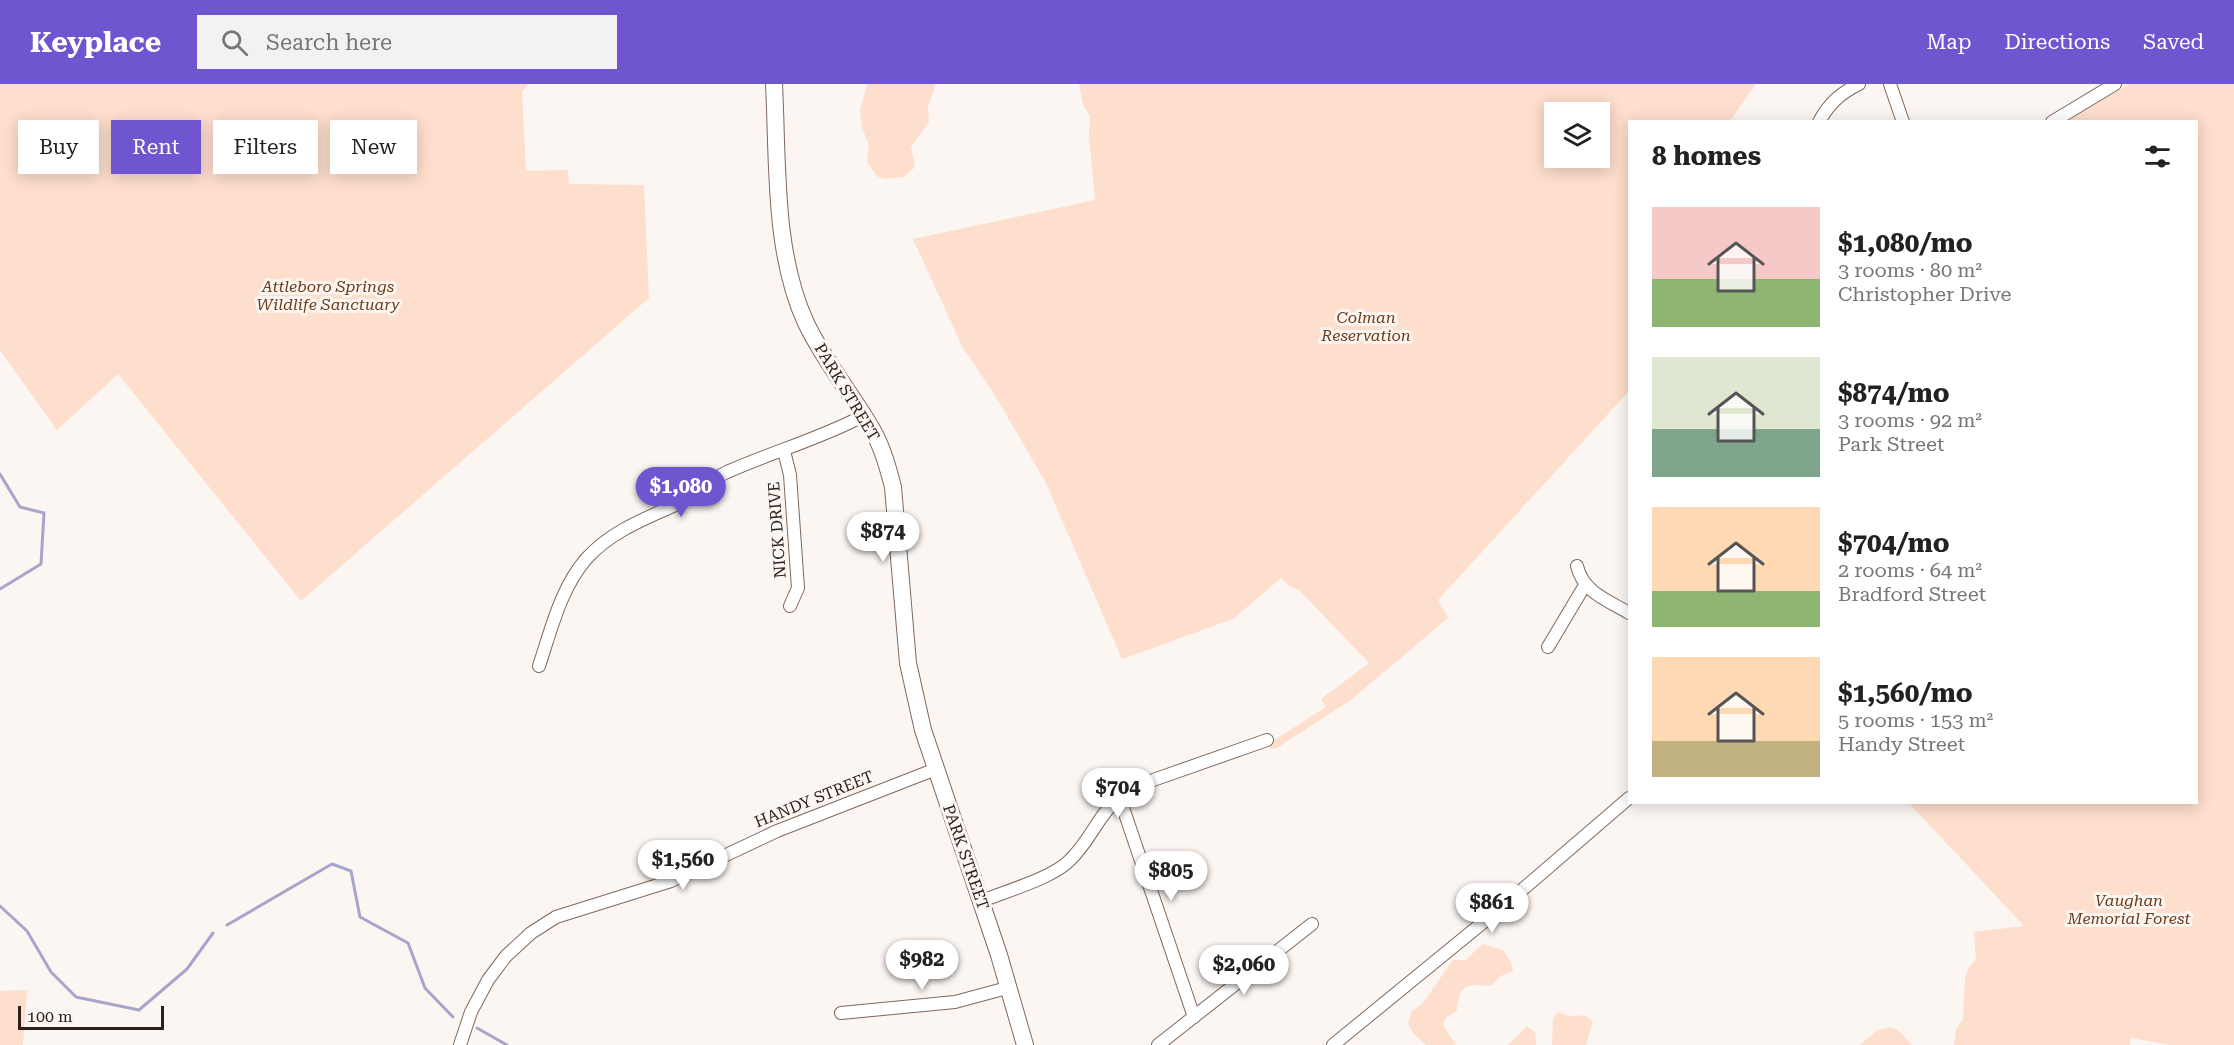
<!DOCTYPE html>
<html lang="en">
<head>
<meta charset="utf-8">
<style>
  :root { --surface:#fff; --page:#f2f2f2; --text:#222; --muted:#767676; --accent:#6f55cf }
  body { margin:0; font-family:"Roboto Serif",serif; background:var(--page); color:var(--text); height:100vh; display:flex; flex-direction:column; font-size:22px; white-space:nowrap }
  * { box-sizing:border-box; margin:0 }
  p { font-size:20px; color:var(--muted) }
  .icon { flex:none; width:33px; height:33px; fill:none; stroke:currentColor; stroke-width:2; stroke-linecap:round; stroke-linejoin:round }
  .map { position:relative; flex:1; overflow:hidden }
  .drawer { position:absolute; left:1628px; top:36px; width:570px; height:684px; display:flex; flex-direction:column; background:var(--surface); border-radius:0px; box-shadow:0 3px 15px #0003 }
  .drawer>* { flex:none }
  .guide { position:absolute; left:18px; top:36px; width:570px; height:54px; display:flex; gap:12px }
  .buttons { position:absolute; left:1544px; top:18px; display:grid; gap:12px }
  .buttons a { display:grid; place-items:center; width:66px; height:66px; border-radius:0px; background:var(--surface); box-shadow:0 3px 15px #0003; font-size:30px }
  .scale { position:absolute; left:18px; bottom:15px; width:146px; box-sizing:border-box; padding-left:6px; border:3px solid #2a211b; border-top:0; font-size:16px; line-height:21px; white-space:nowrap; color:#2a211b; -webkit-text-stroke:4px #fcf6f3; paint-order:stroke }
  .price { position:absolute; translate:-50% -51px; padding:0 14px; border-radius:21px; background:#fff; color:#222; font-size:20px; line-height:39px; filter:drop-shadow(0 2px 3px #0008) }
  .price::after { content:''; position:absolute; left:50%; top:36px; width:18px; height:14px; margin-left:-9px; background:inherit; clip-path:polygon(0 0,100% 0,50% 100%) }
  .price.active { background:var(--accent); color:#fff }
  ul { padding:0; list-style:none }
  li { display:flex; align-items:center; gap:18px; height:150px; padding:0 24px }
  li span { display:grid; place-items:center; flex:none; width:168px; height:120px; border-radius:0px; color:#555 }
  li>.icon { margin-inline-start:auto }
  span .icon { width:72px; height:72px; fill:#fffc; stroke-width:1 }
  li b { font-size:26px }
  h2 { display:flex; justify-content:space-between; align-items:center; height:72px; padding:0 24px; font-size:26px }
  .tag { padding:0 21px; border-radius:0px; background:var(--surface); box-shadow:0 3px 15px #0003; font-size:21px; line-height:54px }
  .tag.active { background:var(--accent); color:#fff }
  header { display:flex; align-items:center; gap:36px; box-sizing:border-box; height:84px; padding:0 30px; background:var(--accent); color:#fff }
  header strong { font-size:28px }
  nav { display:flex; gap:33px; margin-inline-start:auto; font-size:21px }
  .search { width:420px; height:54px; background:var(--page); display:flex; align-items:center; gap:15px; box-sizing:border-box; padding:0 21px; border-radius:0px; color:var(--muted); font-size:22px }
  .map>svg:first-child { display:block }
  .green { fill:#fedecc; fill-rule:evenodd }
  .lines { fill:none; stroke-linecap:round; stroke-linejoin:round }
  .stream { stroke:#a8a5cb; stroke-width:3 }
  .minor-casing { stroke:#7f695c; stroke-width:14 }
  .secondary-casing { stroke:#7f695c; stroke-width:18 }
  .minor { stroke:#fff; stroke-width:12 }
  .secondary { stroke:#fff; stroke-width:16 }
  .labels { text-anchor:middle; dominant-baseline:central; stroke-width:6; stroke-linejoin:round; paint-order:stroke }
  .park-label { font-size:16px; font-style:italic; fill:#6d3b19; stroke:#fcf6f3 }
  .street-label { font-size:16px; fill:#2a211b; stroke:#fcf6f3 }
</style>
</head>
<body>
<header>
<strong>Keyplace</strong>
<div class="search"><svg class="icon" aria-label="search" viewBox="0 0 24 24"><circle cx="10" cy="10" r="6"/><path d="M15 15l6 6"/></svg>Search here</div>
<nav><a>Map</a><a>Directions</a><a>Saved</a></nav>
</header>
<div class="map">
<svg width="2234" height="961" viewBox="0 0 2234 961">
  <rect width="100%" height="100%" fill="#fcf6f3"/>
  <g class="green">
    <path d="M0 0H529L522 8 526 87 568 86 569 100 644 101 649 214 301 517 118 290 57 346 0 266Z"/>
    <path d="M867 0H936L928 22 929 38 911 63 915 83 904 93 885 95 878 93 867 78 869 60 862 44 860 26Z"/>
    <path d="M1079 0H1756L1730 37 1629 38V307L1438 516 1448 534 1352 615 1277 664 1271 665 1268 657 1274 656 1326 623 1321 615 1369 579 1300 507 1289 502 1281 494 1233 535 1122 575 1046 399 993 308 963 264 913 155 1095 116 1089 53 1090 32 1083 21ZM1554 28H1599V74H1554Z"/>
    <path d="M2129 0H2234V961H2170L2131 954 2130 961H1954L1956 945 1963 935 1965 894 1969 883 1976 875 1974 848 2024 842 1909 719 2196 718V38L2067 37Z"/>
    <path d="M1482 860 1503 866 1511 878 1513 887 1501 892 1490 902C1466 899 1459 901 1457 926L1445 935 1443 941 1456 961H1426L1414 950 1408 940 1411 928 1422 920 1453 876H1466Z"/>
    <path d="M27 906 23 961H0V907Z"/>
    <path d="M1558 928C1561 929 1565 931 1568 932 1579 933 1585 928 1593 938L1586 961H1552L1553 935Z"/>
    <path d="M1527 942 1535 948 1536 961H1508Z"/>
    <path d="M1891 943 1898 946 1912 961H1860L1878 946Z"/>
  </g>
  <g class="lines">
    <g class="stream">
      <path d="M0 390 20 423 44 429 41 480 0 505"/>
      <path d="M0 822 27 847 51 888 76 913 139 926 187 885 213 849"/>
      <path d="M227 841 332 780 351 787 360 833 408 859 425 904 453 933"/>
      <path d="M477 944 507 961"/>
    </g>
    <g class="minor-casing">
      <g id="minor">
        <path d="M1890 0 1903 38"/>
        <path d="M1819 38C1829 19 1841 9 1859 0"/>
        <path d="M2052 38 2115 0"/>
        <path d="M784 367 790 391 798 504 790 522"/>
        <path d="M1577 482C1583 508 1607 516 1629 529"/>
        <path d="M1548 563 1585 501"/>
        <path d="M539 582C551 546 561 503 587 474 611 448 642 436 673 422 692 413 708 397 727 388 772 368 819 355 863 332"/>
        <path d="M1119 712 1194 933"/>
        <path d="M982 817C1006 807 1053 794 1070 776 1099 747 1097 723 1139 701L1267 656"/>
        <path d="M841 929 955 918 1007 904"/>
        <path d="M460 961 471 928 488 896 506 872 531 849 556 833 671 797 777 747 936 685"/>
        <path d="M1158 961 1312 840"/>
        <path d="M1333 961 1508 818 1629 714"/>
      </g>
    </g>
    <g class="secondary-casing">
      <path id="secondary" d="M774 0C778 77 773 168 806 239 824 277 852 310 873 347 883 365 888 384 893 403L908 579 923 646 999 871 1025 961"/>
    </g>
    <use href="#minor" class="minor"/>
    <use href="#secondary" class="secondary"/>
  </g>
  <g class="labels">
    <g class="park-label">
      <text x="328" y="202">Attleboro Springs<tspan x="328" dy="18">Wildlife Sanctuary</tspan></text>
      <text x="1366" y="233">Colman<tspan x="1366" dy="18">Reservation</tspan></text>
      <text x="2129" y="816">Vaughan<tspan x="2129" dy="18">Memorial Forest</tspan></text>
    </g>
    <g class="street-label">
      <text transform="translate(847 308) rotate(59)">PARK STREET</text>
      <text transform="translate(777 446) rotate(-94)">NICK DRIVE</text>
      <text transform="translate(814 715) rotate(-22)">HANDY STREET</text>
      <text transform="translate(966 773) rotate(71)">PARK STREET</text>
    </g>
  </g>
</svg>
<div class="buttons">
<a><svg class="icon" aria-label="layers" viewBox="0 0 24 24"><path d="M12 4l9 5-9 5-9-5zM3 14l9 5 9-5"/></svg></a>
</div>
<div class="scale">100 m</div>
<b class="price active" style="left:681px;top:434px">$1,080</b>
<b class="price" style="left:883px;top:479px">$874</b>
<b class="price" style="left:1118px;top:735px">$704</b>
<b class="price" style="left:683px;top:807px">$1,560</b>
<b class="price" style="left:1171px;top:818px">$805</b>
<b class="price" style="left:1492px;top:850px">$861</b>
<b class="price" style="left:922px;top:907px">$982</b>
<b class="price" style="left:1244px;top:912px">$2,060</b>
<div class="guide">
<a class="tag">Buy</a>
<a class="tag active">Rent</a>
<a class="tag">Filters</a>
<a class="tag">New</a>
</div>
<section class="drawer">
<h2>8 homes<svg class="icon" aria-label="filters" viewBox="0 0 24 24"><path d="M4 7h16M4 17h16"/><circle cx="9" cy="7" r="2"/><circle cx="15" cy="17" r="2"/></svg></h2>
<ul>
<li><span style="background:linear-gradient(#f6c9c9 60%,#8fb573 0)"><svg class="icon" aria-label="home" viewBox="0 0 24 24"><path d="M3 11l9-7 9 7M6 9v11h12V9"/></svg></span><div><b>$1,080/mo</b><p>3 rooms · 80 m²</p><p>Christopher Drive</p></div></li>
<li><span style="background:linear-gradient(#dfe7d0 60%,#7fa58c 0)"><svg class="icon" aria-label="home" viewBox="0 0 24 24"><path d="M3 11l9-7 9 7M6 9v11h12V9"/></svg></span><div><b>$874/mo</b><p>3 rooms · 92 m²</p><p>Park Street</p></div></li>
<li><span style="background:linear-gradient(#ffd9b3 70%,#8fb573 0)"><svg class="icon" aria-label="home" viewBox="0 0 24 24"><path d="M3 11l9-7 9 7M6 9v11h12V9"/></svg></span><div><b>$704/mo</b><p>2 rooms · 64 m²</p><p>Bradford Street</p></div></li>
<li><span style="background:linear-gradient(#ffd9b3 70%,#c2b280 0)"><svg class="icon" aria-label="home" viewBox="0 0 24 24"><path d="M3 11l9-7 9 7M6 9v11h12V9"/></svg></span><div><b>$1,560/mo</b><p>5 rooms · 153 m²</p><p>Handy Street</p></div></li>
</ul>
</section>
</div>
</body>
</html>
